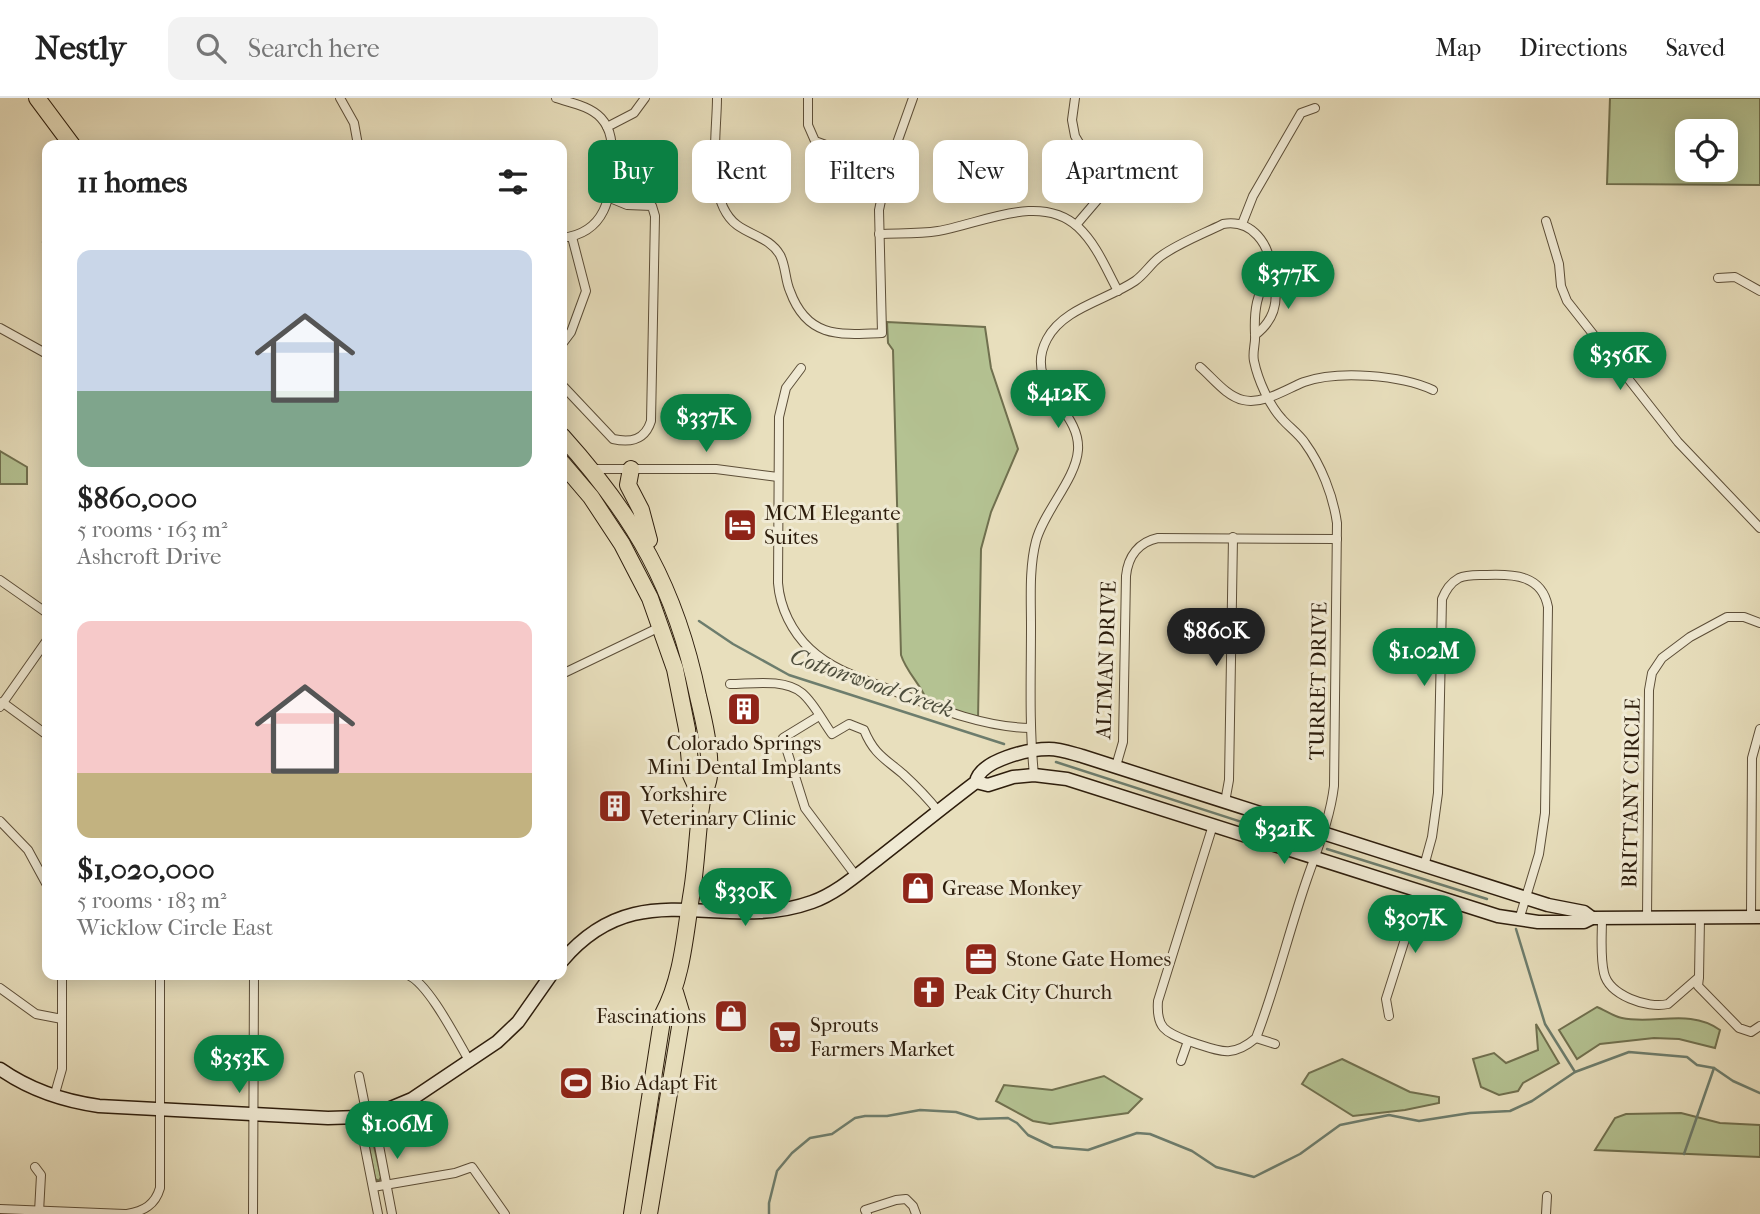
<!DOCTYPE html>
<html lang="en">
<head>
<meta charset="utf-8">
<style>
  :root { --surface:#fff; --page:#f2f2f2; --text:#222; --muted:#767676; --line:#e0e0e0; --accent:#0b8043 }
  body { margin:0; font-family:"IM FELL French Canon",serif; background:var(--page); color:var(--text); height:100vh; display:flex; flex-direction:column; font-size:26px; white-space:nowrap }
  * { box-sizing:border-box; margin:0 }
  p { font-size:23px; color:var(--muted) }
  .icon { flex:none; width:38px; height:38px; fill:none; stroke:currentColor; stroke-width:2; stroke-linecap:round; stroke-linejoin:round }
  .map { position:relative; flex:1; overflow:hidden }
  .panel { position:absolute; left:42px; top:42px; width:525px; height:840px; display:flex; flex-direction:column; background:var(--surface); border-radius:14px; box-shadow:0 4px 18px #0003 }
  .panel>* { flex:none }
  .hud { position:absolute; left:588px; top:42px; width:665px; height:63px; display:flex; gap:14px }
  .buttons { position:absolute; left:1675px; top:21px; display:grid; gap:14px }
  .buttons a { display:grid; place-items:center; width:63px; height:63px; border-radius:14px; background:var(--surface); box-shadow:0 4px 18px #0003; font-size:35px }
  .price { position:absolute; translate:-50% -60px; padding:0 16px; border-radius:24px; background:var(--accent); color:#fff; font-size:23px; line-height:46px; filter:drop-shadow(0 2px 4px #0008) }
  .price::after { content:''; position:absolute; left:50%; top:42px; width:21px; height:16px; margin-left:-10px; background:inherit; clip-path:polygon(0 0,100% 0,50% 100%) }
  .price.selected { background:#222; color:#fff }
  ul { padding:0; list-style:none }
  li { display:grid; align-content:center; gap:14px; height:371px; padding:0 35px }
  li span { display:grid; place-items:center; height:217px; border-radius:14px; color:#555 }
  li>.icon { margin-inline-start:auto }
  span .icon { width:126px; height:126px; fill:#fffc; stroke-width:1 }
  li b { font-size:30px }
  h2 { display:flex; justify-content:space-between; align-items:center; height:84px; padding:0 35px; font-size:30px }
  .tag { padding:0 24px; border-radius:14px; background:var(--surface); box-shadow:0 4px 18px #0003; font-size:24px; line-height:63px }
  .tag.selected { background:var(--accent); color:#fff }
  header { display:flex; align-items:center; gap:42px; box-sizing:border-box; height:98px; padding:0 35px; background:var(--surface); border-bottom:2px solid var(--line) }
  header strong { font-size:33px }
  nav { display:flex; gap:38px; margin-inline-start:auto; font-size:24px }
  .search { width:490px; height:63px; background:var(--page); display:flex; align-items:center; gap:18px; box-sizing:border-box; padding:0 24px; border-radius:14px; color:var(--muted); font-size:26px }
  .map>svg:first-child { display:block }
  .green { fill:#b4c292; stroke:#70704f; stroke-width:2; fill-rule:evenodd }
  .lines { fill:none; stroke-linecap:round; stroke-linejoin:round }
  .stream { stroke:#6d7d6d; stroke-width:2.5 }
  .street-casing { stroke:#5c4e38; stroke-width:10 }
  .secondary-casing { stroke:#2d1d0c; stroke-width:15 }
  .highway-casing { stroke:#2d1d0c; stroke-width:18 }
  .street { stroke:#f0ead4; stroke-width:8 }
  .secondary { stroke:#f0ead4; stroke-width:12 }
  .highway { stroke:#e8dfbd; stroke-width:16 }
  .labels { text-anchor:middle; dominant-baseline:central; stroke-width:6; stroke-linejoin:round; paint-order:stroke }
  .poi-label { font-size:21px; fill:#2d1d0c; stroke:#f0ead4; text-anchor:start }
  .street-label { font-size:21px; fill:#2d1d0c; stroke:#f0ead4 }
  .water-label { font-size:23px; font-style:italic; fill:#4d4d3c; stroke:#f0ead4 }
</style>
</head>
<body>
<header>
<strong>Nestly</strong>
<div class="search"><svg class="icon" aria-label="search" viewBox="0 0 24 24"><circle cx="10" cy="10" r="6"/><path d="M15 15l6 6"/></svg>Search here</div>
<nav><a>Map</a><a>Directions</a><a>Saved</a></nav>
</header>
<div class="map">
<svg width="1760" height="1116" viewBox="0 0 1760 1116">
  <rect width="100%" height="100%" fill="#e8dfbd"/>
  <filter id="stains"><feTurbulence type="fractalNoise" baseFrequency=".00286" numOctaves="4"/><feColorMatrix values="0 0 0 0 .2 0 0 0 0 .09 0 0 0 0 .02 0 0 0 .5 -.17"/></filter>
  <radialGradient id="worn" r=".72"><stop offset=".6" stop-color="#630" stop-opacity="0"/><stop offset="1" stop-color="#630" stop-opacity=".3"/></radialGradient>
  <g class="green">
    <path d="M1610 0H1760V87L1607 86ZM1687 33H1726V72H1687Z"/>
    <path d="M887 224 985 229 991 270 1018 351 991 414 981 451 978 622 928 606C923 588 907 576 901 557L893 252 888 245Z"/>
    <path d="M0 353 27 369V386H0Z"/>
    <path d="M1597 909C1605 912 1614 919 1622 920 1654 927 1690 910 1720 932L1715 950 1679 941 1654 940 1600 946 1577 961 1559 932Z"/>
    <path d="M1536 926 1559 965 1523 985 1518 993 1499 997 1481 989 1473 961 1494 955 1506 965 1538 952Z"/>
    <path d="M1342 961 1410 994 1439 999V1005L1405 1012 1353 1018 1302 986 1309 975Z"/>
    <path d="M1104 978 1142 1001 1128 1015 1050 1026 1033 1023 996 1003 1004 987 1052 992Z"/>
    <path d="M1681 1015 1720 1025 1760 1027V1059L1595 1052 1615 1020 1626 1016Z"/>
    <path d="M370 1030 381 1079 379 1083 375 1081 366 1033Z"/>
  </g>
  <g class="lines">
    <g class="stream">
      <path d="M43 144 47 147"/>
      <path d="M699 523 733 546 789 577 1004 646"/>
      <path d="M1056 664 1310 746"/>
      <path d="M1327 751 1487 801"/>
      <path d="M1516 831 1545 926 1575 974"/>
      <path d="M1684 1056 1714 970"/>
      <path d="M769 1116V1105L777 1073 792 1055 810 1040 832 1036 855 1020 865 1018H887L920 1012 956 1014 978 1021 1008 1020 1017 1025 1028 1037 1053 1049 1088 1052 1137 1035 1150 1036 1192 1053 1216 1069 1254 1079 1300 1056 1340 1027 1389 1017 1419 1023 1470 1015 1510 1013 1532 1003 1575 974 1629 954 1687 959 1697 967 1714 970 1733 983 1760 995"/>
    </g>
    <g class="street-casing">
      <g id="street">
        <path d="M340 0 354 25 358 47"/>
        <path d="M556 0C571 5 590 8 601 20 612 32 612 46 612 62 612 98 606 135 562 140"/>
        <path d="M717 0C717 36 705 103 737 127 752 138 770 140 780 157 786 168 785 182 790 193 807 240 839 237 882 235L879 112 888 70 913 0"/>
        <path d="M808 0V27L815 43 888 70"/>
        <path d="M1075 0 1072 22 1075 38 1103 85 1099 100 1076 127"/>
        <path d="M607 29 634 15 645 0"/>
        <path d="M1546 123 1559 166 1561 188 1567 203 1678 344 1760 430"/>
        <path d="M1242 126 1253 98 1301 15 1315 10"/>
        <path d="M879 136C898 135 919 136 938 133 981 126 1040 94 1078 129 1097 147 1106 171 1118 193"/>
        <path d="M1718 180 1735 179 1760 193"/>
        <path d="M0 230 47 256"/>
        <path d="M562 246 571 234 586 193 572 139"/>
        <path d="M1200 269C1213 280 1226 298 1243 302 1263 307 1286 291 1304 284 1338 272 1401 277 1433 292"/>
        <path d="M801 270 786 290 779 319 778 485C780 510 792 534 810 551 831 571 860 580 886 590 932 608 980 629 1030 630"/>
        <path d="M562 287 613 341C631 345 645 342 651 323L655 118 652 108 627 107 610 100"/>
        <path d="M592 371H716L778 379"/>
        <path d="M0 482 47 515"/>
        <path d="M562 576 662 528"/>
        <path d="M730 586C751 586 784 580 802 595 814 605 823 624 832 636L849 626 864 632C874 656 884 660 903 676 916 688 927 699 938 713"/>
        <path d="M2 604 47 637"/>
        <path d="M0 609 47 542"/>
        <path d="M819 618 783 640 805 710 856 778"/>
        <path d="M1116 668 1123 644 1126 478C1128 458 1139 444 1158 440L1337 441"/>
        <path d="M1034 677C1029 627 1031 578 1031 528 1031 500 1029 470 1036 443 1044 413 1076 381 1078 352 1081 311 1022 288 1047 241 1063 210 1107 202 1135 183 1145 176 1151 165 1161 158 1179 145 1203 136 1223 126 1252 121 1270 146 1271 173 1271 178 1274 183 1275 188 1278 208 1271 225 1255 237"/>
        <path d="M1225 704 1229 682 1233 439"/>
        <path d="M0 723 28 752 47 787"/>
        <path d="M1424 768 1432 739 1438 695 1442 501C1446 492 1450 485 1459 480 1467 476 1478 477 1487 477 1514 476 1542 477 1548 509L1545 715 1539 756 1519 822"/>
        <path d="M1751 819 1752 660 1760 631"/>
        <path d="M1602 820C1602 837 1600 858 1604 875 1609 897 1647 911 1668 906L1699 879 1698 888 1739 930 1751 934 1760 928"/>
        <path d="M1647 820 1649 592 1652 575 1662 560 1690 539 1727 519H1744L1760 525"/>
        <path d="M408 877C429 886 457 942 470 964"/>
        <path d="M1699 879 1700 820"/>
        <path d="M0 890 36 916 62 921"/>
        <path d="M1389 918 1386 901 1420 794"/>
        <path d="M1256 940 1275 946"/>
        <path d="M1188 943C1218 952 1230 962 1256 940 1276 888 1289 833 1307 781 1318 749 1330 721 1334 688L1337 425C1333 397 1321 367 1305 345 1299 336 1289 329 1282 321 1269 307 1258 282 1254 263 1252 254 1256 245 1255 236 1254 214 1256 194 1271 175"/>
        <path d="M1181 963 1188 943C1165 934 1156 930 1158 903L1213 727"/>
        <path d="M359 978 367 1018"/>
        <path d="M54 999 62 971V877"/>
        <path d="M373 1016 392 1116"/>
        <path d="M359 1019 378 1116"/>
        <path d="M35 1069 41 1077 39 1114"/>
        <path d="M373 1089 455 1075 472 1069 505 1116"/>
        <path d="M0 1111 125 1116"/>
        <path d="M127 1116C144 1113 155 1107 160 1090V877"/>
        <path d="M253 1116 254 877"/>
        <path d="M867 1116 865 1112 896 1102 906 1101 913 1108 916 1116"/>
        <path d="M1546 1116 1547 1098"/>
      </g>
    </g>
    <g class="secondary-casing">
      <g id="secondary">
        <path d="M976 684 988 687 1013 679 1034 677 1067 681 1498 818 1538 824H1584L1592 820 1760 819"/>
        <path d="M562 863C639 772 720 837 812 804 837 795 858 776 879 760 911 735 943 709 976 684 980 662 1029 651 1049 651 1060 651 1071 655 1082 658L1548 807 1584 814 1592 820"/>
        <path d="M0 971C30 992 63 1003 99 1008L328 1020 359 1019 381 1014 412 1001 497 944 518 924 551 877"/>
      </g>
    </g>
    <g class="highway-casing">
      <g id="highway">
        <path d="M37 0 72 47"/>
        <path d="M562 338C635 419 676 490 698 598 704 623 711 652 709 677 709 686 703 694 702 703 697 732 697 763 692 793 685 834 683 879 663 916L632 1116"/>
        <path d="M562 365 591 399 622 446 650 500 675 571 687 631 691 677 702 701"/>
        <path d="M631 371 628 387 641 412 649 442"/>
        <path d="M649 1116 682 917 675 894"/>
      </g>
    </g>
    <use href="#street" class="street"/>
    <use href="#secondary" class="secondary"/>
    <use href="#highway" class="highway"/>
  </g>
  <defs>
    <g id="hotel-square" transform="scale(1.75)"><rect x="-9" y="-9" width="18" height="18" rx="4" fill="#8f2418" stroke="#f0ead4"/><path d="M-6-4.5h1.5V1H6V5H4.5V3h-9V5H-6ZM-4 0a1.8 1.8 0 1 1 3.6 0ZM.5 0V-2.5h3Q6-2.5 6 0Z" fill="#fff"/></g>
    <g id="building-square" transform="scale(1.75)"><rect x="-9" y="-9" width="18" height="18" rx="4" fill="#8f2418" stroke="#f0ead4"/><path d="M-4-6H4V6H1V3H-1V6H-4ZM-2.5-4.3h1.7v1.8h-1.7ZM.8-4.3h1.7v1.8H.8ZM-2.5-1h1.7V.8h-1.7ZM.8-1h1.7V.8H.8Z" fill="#fff"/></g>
    <g id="shop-square" transform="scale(1.75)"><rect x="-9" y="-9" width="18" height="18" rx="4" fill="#8f2418" stroke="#f0ead4"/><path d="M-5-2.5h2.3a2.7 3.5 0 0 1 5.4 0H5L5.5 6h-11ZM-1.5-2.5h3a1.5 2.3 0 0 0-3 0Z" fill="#fff"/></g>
    <g id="office-square" transform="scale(1.75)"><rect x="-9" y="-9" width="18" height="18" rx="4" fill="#8f2418" stroke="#f0ead4"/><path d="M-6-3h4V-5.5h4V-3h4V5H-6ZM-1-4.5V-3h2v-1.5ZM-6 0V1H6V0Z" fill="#fff"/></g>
    <g id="church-square" transform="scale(1.75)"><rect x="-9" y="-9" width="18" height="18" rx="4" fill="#8f2418" stroke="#f0ead4"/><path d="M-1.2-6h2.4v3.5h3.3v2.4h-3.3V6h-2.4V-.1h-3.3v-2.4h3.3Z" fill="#fff"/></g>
    <g id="supermarket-square" transform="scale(1.75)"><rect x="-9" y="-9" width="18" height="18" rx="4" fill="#8f2418" stroke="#f0ead4"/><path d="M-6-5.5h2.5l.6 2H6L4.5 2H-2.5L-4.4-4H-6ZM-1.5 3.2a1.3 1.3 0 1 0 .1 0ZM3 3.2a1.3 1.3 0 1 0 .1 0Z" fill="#fff"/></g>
    <g id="stadium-square" transform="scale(1.75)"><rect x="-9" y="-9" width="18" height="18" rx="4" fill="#8f2418" stroke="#f0ead4"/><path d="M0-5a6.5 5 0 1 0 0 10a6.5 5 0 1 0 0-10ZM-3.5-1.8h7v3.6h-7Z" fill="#fff"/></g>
  </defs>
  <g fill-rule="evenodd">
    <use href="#hotel-square" x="740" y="427"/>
    <use href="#building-square" x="744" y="611"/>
    <use href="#building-square" x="615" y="708"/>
    <use href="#shop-square" x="918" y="790"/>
    <use href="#office-square" x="981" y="861"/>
    <use href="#church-square" x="929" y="894"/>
    <use href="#shop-square" x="731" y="918"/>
    <use href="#supermarket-square" x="785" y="939"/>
    <use href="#stadium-square" x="576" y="985"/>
  </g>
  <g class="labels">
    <g class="poi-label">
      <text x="764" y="415">MCM Elegante<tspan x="764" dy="24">Suites</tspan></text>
      <text x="744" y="645" text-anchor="middle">Colorado Springs<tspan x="744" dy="24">Mini Dental Implants</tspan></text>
      <text x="640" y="696">Yorkshire<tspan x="640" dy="24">Veterinary Clinic</tspan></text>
      <text x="942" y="790">Grease Monkey</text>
      <text x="1006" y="861">Stone Gate Homes</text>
      <text x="954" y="894">Peak City Church</text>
      <text x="706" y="918" text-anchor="end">Fascinations</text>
      <text x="810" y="927">Sprouts<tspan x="810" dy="24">Farmers Market</tspan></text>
      <text x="600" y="985">Bio Adapt Fit</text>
    </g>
    <g class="street-label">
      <text transform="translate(1106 562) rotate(-88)">ALTMAN DRIVE</text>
      <text transform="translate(1318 583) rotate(-89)">TURRET DRIVE</text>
      <text transform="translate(1631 695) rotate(-89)">BRITTANY CIRCLE</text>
    </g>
    <g class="water-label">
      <text transform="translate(872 585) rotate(19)">Cottonwood Creek</text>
    </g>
  </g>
  <rect width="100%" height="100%" filter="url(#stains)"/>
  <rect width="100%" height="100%" fill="url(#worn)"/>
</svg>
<div class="buttons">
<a><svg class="icon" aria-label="locate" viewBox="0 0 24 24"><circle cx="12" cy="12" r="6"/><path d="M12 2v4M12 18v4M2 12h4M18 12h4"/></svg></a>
</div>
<b class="price" style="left:1288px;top:213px">$377K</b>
<b class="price" style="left:1620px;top:294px">$356K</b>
<b class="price" style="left:1058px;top:332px">$412K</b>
<b class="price" style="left:706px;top:356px">$337K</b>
<b class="price selected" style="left:1216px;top:570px">$860K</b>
<b class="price" style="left:1424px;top:590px">$1.02M</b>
<b class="price" style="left:1284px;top:768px">$321K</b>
<b class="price" style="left:745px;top:830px">$330K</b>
<b class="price" style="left:1415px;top:857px">$307K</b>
<b class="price" style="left:239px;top:997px">$353K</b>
<b class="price" style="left:397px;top:1063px">$1.06M</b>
<div class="hud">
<a class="tag selected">Buy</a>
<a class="tag">Rent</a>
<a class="tag">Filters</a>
<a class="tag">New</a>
<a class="tag">Apartment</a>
</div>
<section class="panel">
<h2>11 homes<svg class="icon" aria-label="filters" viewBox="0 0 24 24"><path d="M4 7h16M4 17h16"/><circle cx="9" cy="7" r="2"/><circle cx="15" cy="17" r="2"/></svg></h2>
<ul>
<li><span style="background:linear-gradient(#c9d6e8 65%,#7fa58c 0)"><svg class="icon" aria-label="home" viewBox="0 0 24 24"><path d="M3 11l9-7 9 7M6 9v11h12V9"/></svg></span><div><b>$860,000</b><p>5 rooms · 163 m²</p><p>Ashcroft Drive</p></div></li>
<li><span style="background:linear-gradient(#f6c9c9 70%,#c2b280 0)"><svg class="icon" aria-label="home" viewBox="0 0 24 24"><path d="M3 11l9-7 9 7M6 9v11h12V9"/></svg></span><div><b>$1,020,000</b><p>5 rooms · 183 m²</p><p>Wicklow Circle East</p></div></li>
</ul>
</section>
</div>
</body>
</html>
